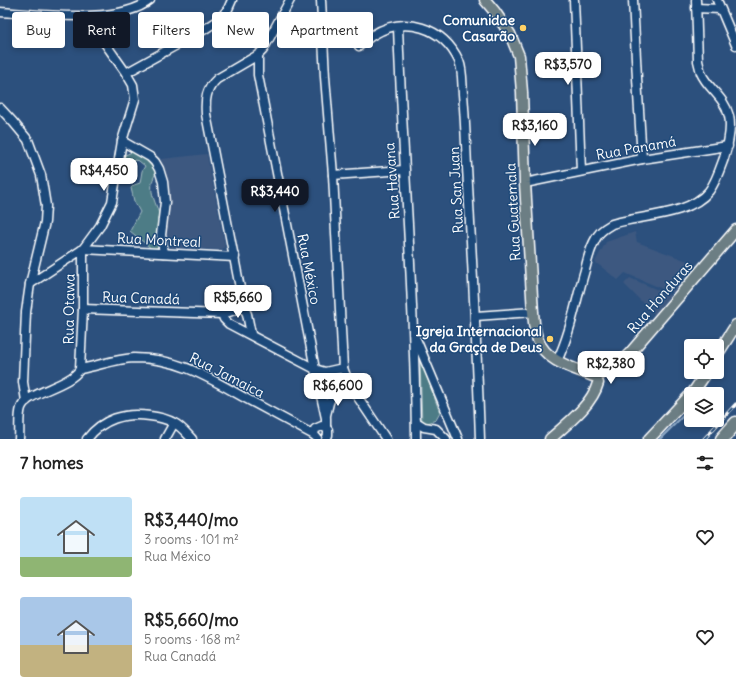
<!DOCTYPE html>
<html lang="en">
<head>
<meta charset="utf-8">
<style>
  :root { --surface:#fff; --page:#f2f2f2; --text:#222; --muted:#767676; --accent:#111827 }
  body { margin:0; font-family:Delius,sans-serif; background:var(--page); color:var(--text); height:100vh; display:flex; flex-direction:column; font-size:15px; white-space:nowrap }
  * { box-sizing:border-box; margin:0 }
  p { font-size:13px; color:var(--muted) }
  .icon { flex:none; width:22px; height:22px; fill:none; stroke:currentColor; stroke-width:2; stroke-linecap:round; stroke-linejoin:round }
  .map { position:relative; height:439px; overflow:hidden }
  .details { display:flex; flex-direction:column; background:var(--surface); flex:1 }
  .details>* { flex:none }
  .banner { position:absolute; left:12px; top:12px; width:400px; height:36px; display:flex; gap:8px }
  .fabs { position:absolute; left:684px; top:339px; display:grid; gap:8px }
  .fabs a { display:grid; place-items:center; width:40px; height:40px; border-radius:4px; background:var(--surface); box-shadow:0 2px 6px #0003; font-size:20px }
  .price { position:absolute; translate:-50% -34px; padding:0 9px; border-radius:8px; background:#fff; color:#222; font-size:13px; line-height:26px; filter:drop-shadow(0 1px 2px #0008) }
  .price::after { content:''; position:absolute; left:50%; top:24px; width:12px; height:9px; margin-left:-6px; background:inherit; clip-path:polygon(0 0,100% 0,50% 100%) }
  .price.active { background:var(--accent); color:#fff }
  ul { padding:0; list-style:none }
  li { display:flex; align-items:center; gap:12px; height:100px; padding:0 20px }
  li span { display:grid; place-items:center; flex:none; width:112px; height:80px; border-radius:4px; color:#555 }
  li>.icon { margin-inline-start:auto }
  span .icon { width:48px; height:48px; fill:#fffc; stroke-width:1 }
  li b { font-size:17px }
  h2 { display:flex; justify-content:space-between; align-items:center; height:48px; padding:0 20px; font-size:17px }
  .pill { padding:0 14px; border-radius:4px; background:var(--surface); box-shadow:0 2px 6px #0003; font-size:14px; line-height:36px }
  .pill.active { background:var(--accent); color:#fff }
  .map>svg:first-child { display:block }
  .built { fill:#3c5880 }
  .green { fill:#4e7c86; stroke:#a6bec2 }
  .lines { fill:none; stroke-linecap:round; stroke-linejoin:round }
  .stream { stroke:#93aeca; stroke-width:2 }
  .minor-casing { stroke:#fff; stroke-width:11 }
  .major-casing { stroke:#fff; stroke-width:13 }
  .highway-casing { stroke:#fff; stroke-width:15 }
  .minor { stroke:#1f4a7a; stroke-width:8 }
  .major { stroke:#6c7e84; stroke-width:10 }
  .highway { stroke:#6c7e84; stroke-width:12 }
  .rail-casing { stroke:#fff; stroke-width:3.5 }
  .rail { stroke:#1f4a7a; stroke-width:2; stroke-dasharray:6; stroke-linecap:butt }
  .poi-dot { fill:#ffd166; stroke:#1f4a7a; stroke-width:1.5 }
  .labels { text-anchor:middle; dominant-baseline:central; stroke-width:3; stroke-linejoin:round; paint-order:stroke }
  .poi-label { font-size:14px; font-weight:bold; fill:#fff; stroke:#1f4a7a; text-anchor:end }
  .street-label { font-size:14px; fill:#fff; stroke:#1f4a7a }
</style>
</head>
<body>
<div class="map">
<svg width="736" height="439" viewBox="0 0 736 439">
  <rect width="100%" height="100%" fill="#2c507d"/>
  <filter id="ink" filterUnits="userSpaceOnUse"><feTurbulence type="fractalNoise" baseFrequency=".025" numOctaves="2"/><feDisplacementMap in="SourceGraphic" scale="8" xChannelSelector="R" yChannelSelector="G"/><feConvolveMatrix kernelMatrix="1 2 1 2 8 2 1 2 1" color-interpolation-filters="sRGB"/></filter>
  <g filter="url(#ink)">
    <g class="built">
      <path d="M207 154 225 246 223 249 218 250 171 247 167 243 164 235 166 217 170 214 161 159Z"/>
      <path d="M635 232 637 242 690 262 683 271 677 295 625 273 618 280 595 262 606 242Z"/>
      <path d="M630 278 672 296 655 315 624 284Z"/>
    </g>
    <g class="green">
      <path d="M132 152C143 153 151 164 156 173 145 191 158 203 161 222 162 230 160 239 160 247L152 249 130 231 140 212 134 201 131 188 134 185 140 183 142 171 145 166 139 161 134 160 133 167 130 170 127 168 126 161 123 156Z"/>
      <path d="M420 358 440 413 436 420 422 425Z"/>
      <path d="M330 375 336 377 340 382 329 390H324L321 381 322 376Z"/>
    </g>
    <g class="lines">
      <path class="stream" d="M660 439 691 408"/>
      <g class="minor-casing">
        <g id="minor">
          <path d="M321 0 325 77 333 175 343 368 349 384 386 439"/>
          <path d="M574 0 581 171"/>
          <path d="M633 0 637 78 642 159"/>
          <path d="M717 0 736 45"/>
          <path d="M696 8 720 9"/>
          <path d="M0 12C38 14 120 25 150 0"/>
          <path d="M398 27C403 164 415 301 416 439"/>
          <path d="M359 46C363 43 368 38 373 35 405 15 443 27 459 61 463 71 462 84 463 94 465 118 466 143 467 167 472 258 477 348 480 439"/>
          <path d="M258 55V75L315 369 326 418V428"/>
          <path d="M126 73 202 31 219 20 228 9 232 0"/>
          <path d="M0 108 13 122 28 140 41 175 46 206 45 222 30 284 26 312 23 382 26 401"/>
          <path d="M122 141 150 157 155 162 159 169 163 182 165 202 161 235 164 253"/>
          <path d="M333 175 404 170"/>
          <path d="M525 183 642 159 728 146"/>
          <path d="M30 284 83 249 100 226 112 202 122 141 135 99 133 85 126 73 95 29 83 17"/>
          <path d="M83 309 222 314C231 312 236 310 241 302"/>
          <path d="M222 314 224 319 229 324 315 369 325 372 343 368"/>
          <path d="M476 316 533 312"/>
          <path d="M251 334 247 314 241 302V293L206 114C205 99 206 89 217 79L258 55 263 50 290 0"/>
          <path d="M416 339 458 439"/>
          <path d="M557 361C571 332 576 300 585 270 588 258 591 245 598 235 601 230 607 227 612 224 641 215 689 216 709 191 716 182 720 169 724 158 728 145 732 129 729 116 724 96 708 89 701 73 700 69 699 65 698 61L696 0"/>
          <path d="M80 369C98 366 115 359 134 358 179 358 209 378 247 399 269 411 292 423 314 435"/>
          <path d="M320 393 334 391 349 384"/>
          <path d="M326 415 329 403 334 391"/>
          <path d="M416 422 424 427 436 429 446 439"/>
          <path d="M317 438 314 435 315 429 322 426H324L328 430V435L326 439"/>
          <path d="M19 439C20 429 18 417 21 408 26 392 69 387 80 369L83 309V249L235 257"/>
          <path d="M87 439C102 419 125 412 150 416 158 417 167 419 174 423 181 426 187 434 192 439"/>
          <path d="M165 439 174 423"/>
        </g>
      </g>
      <g class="major-casing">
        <g id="major">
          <path d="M485 0 495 12 510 34 519 56 522 92 525 183 533 312C534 322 534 331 538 340 546 362 574 368 593 376"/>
          <path d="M717 355 736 325"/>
          <path d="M599 375 619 364 630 353 736 230"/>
          <path d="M550 439C567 424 592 405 598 383"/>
          <path d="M649 439 694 391 707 372"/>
        </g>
      </g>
      <g class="highway-casing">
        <path id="highway" d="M722 439 736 423"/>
      </g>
      <use href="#minor" class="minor"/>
      <use href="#major" class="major"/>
      <use href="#highway" class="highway"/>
      <g class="rail-casing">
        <path id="rail" d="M704 439 736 404"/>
      </g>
      <use href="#rail" class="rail"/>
    </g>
  </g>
  <g class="poi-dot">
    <circle cx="523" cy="28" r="4"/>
    <circle cx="550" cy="339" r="4"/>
  </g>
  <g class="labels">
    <g class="poi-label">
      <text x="515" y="20">Comunidae<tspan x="515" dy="16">Casarão</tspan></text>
      <text x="542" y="331">Igreja Internacional<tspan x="542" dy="16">da Graça de Deus</tspan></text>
    </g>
    <g class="street-label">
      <text transform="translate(636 148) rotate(-10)">Rua Panamá</text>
      <text transform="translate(392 181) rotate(-94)">Rua Havana</text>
      <text transform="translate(456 190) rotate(-93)">Rua San Juan</text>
      <text transform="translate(513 212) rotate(-93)">Rua Guatemala</text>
      <text transform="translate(159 240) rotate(3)">Rua Montreal</text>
      <text transform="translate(309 269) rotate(79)">Rua México</text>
      <text transform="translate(660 297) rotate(-49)">Rua Honduras</text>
      <text transform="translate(141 298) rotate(2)">Rua Canadá</text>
      <text transform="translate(69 309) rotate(-89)">Rua Otawa</text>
      <text transform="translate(227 375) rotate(27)">Rua Jamaica</text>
    </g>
  </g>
</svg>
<div class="fabs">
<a><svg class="icon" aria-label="locate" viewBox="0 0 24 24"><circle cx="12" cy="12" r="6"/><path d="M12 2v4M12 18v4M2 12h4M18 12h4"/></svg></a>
<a><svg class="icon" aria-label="layers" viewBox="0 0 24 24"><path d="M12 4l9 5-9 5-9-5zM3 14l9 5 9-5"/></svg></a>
</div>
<b class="price" style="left:568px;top:86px">R$3,570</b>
<b class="price" style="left:535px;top:147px">R$3,160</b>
<b class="price" style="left:104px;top:192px">R$4,450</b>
<b class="price active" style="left:275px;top:213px">R$3,440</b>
<b class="price" style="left:238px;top:319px">R$5,660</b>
<b class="price" style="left:611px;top:385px">R$2,380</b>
<b class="price" style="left:338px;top:407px">R$6,600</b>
<div class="banner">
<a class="pill">Buy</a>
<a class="pill active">Rent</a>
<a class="pill">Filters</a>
<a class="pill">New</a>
<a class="pill">Apartment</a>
</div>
</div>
<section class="details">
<h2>7 homes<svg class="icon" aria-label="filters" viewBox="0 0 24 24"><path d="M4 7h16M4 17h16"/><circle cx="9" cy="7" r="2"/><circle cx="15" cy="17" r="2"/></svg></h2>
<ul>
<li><span style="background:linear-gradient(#bfe0f5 75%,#8fb573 0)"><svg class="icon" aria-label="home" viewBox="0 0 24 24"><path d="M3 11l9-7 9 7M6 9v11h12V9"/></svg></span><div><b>R$3,440/mo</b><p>3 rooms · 101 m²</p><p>Rua México</p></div><svg class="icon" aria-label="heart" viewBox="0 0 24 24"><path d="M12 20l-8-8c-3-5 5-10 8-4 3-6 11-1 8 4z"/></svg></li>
<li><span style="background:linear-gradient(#a9c7e8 60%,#c2b280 0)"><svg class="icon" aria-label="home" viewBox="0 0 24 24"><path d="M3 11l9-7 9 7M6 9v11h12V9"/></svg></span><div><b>R$5,660/mo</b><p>5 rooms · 168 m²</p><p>Rua Canadá</p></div><svg class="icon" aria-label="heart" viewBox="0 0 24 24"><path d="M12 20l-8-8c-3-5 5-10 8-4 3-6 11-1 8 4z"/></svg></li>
</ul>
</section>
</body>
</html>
